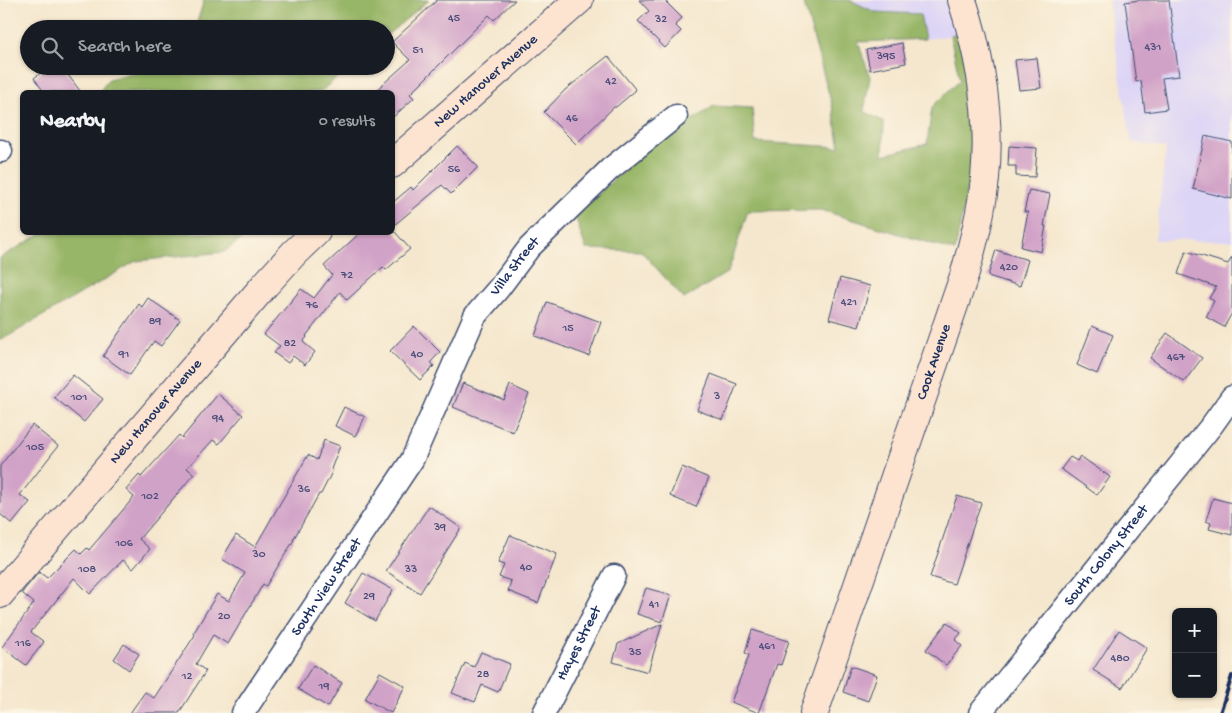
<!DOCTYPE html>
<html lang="en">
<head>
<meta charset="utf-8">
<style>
  :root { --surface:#171b24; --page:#242831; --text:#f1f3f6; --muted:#9ea1a6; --line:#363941 }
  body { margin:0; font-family:"Gochi Hand",sans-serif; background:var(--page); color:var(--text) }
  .controls { position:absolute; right:15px; bottom:15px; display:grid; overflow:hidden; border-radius:8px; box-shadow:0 1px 4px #0004 }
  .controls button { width:45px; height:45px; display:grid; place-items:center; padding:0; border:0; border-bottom:1px solid var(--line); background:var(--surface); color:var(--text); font:25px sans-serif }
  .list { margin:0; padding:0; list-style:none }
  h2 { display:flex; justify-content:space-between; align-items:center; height:65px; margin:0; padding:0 20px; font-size:21px }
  h2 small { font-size:16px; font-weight:400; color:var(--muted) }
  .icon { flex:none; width:28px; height:28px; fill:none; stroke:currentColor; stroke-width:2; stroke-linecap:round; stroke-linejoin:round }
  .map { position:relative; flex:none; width:1232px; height:713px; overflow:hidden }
  .search { position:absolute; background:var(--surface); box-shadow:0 1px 4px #0004; left:20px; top:20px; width:375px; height:55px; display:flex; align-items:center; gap:12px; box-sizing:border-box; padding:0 18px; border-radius:28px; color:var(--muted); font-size:19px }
  .panel { position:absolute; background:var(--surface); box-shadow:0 1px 4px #0004; left:20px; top:90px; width:375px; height:145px; border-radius:8px }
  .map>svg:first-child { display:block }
  .built { fill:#ddd5f6 }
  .forest { fill:#98b668; stroke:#5a7263 }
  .building { fill:#d1a2c7 }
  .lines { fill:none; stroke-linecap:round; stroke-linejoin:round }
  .minor-casing { stroke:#3c4b6f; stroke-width:25 }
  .secondary-casing { stroke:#3c4b6f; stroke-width:30 }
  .minor { stroke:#fff; stroke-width:22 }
  .secondary { stroke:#fde4d1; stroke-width:28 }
  .rail { stroke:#1b2f5e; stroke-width:4 }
  .labels { text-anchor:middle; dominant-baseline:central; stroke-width:5; stroke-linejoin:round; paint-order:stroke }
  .number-label { font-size:12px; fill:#484c78 }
  .street-label { font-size:15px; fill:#1b2f5e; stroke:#fcf5e5 }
</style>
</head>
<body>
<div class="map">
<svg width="1232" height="713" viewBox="0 0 1232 713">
  <rect width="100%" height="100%" fill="#fcf5e5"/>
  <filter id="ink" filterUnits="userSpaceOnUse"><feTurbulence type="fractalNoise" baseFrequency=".02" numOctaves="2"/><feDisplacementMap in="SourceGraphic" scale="10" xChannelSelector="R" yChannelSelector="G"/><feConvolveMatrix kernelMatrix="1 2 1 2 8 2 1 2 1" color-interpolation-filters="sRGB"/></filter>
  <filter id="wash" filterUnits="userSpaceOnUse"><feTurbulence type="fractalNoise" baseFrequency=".0096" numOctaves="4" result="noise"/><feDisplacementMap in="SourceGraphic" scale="20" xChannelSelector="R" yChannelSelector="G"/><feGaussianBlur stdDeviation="1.12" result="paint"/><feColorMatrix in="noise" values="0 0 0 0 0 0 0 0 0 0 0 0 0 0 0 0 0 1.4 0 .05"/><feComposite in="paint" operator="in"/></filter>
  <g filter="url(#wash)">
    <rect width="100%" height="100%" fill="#f5e7cd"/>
    <path class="built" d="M850 0H955L968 33 925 39 920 14 875 12Z
      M1108 0H1232V241L1155 240 1166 148 1131 142Z"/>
    <path class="forest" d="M204 0H429L386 36V29H195Z
      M803 0H850L875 12 920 14 925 39 858 42 870 77 864 111 884 122 883 155 927 144 932 107 948 91 960 81 950 35 961 34 971 115V169L955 251 821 210 748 211 728 272 684 299 641 251 586 249 575 216 645 150 714 106 752 108 755 142 840 147 832 105Z
      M159 66H351L320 92H99L109 79Z
      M42 233V232L250 233 224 252 136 261 0 341V258Z"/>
    <g id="blocks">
      <path class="building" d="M437 0H515L494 20 489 15 410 94 414 98 392 118V92H374L410 60 392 42Z
        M639 0H664L682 18 675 25 681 31 665 48 638 21 649 11Z
        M1140 0H1169L1179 76 1162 78 1167 109 1145 112 1141 81 1136 82 1125 2Z
        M902 43 906 63 870 70 866 50Z
        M608 56 636 90 616 107H614L576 144 544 112 565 90Z
        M1037 58 1041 88 1019 90 1015 60Z
        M50 66H61L81 92H44L34 78Z
        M1205 136 1232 142V199L1193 189Z
        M457 146 478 167 451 194 442 185 392 227V203L411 187 413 190Z
        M1009 146 1037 148 1035 177 1016 176V166H1008Z
        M1029 190 1050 194 1044 226H1046L1041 252 1021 247 1028 212H1024Z
        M361 232H395L410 249 386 270 383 267 347 300 340 292 306 336 307 337 303 342 315 352 305 365 293 356 288 363 274 353 280 346 264 334 301 289 314 298 332 275 324 266Z
        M996 250 1028 260 1020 286 988 276Z
        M1186 251 1228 264 1232 257V313L1224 327 1206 317 1214 301 1209 298 1216 287 1178 274Z
        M840 278 870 286 859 327 829 319Z
        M148 298 180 320 161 346 154 341 130 375 103 356 139 304 142 307Z
        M547 302 601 322 589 356 535 336Z
        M414 326 440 352 431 362 434 366 420 380 390 351Z
        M1092 326 1113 335 1097 374 1077 365Z
        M1167 333 1202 358 1184 382 1150 358Z
        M711 374 737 384 723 420 697 410Z
        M73 375 103 399 84 422 54 397Z
        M463 383 504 400 510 385 529 394 513 432 453 407Z
        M218 394 243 415 219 444 213 440 187 468 194 474 139 539 150 549 133 569 123 560 90 594 74 578 31 632 44 642 26 665 2 647 34 603 22 593 24 590 39 572 47 578 76 549 81 554 87 548 89 550 134 497 126 490 139 475 141 477 179 435 182 438Z
        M344 407 365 417 355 436 335 426Z
        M32 425 58 446 20 495 30 502 12 524 0 514V466Z
        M324 440 340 446 331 469 333 470 321 494H319L293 540H294L266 586 263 584 228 644 213 635 196 664 206 671 179 713H130L145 692 154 698 195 635 193 634 217 594 229 601 245 573 222 559 236 535 255 547 308 455 317 460Z
        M1080 456 1110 477 1097 495 1061 469 1070 457 1077 461Z
        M682 467 709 478 696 507 670 496Z
        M957 496 981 503 954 584 930 577Z
        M1213 498 1232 503V535L1209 529 1211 523 1206 521Z
        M429 506 461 528 420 593 386 571Z
        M510 535 557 554 538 603 508 591 511 581 499 577 504 565 498 563Z
        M363 573 393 590 375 621 345 603Z
        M646 588 671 595 662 622 637 614Z
        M947 622 961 633 955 640 962 646 946 665 926 650Z
        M662 624 648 672 613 662 618 644Z
        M752 630 789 641 781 665 777 664 759 713 731 702 749 655 745 653Z
        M1119 630 1147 648 1122 688 1093 670Z
        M124 644 139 654 129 670 114 659Z
        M481 652 510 664 498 692 482 685 475 702 452 693 465 663 474 667Z
        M313 665 342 683 328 707 298 689Z
        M851 666 877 675 868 701 843 692Z
        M380 672 405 686 391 713 365 699Z"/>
    </g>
  </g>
  <g filter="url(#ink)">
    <use href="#blocks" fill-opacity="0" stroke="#3c4b6f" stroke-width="1"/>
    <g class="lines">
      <g class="minor-casing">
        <g id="minor">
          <path d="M0 151H1"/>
          <path id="s1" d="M243 713 412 460 475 316 499 288 529 248 610 169 676 116"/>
          <path id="s2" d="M544 713 614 576"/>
          <path id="s3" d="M980 713 1212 425 1232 397"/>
        </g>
      </g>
      <g class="secondary-casing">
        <g id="secondary">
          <path id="s4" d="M392 164 579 0"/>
          <path id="s5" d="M0 594 264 286 294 253 316 232"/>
          <path id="s6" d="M814 713 964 276C973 244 982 211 985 178 991 117 981 58 962 0"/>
        </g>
      </g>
      <use href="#minor" class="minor"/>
      <use href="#secondary" class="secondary"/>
      <path class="rail" d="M1220 713 1232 676"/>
    </g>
  </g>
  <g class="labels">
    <g class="number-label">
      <text x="454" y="19">45</text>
      <text x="661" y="20">32</text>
      <text x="1153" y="48">431</text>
      <text x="418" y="51">51</text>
      <text x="886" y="57">395</text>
      <text x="611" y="82">42</text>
      <text x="572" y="119">46</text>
      <text x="454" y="170">56</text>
      <text x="1009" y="268">420</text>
      <text x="347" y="276">72</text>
      <text x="849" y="303">421</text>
      <text x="312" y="306">76</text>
      <text x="155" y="322">89</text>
      <text x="568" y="329">15</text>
      <text x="290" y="344">82</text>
      <text x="124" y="355">91</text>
      <text x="417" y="355">40</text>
      <text x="1176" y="358">467</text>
      <text x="717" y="397">3</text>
      <text x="79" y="398">101</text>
      <text x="218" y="419">94</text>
      <text x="35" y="448">105</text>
      <text x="304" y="490">36</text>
      <text x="150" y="497">102</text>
      <text x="440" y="528">39</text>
      <text x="124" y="544">106</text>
      <text x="259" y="555">30</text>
      <text x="526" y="568">40</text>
      <text x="87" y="570">108</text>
      <text x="411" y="570">33</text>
      <text x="369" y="597">29</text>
      <text x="654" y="605">41</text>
      <text x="224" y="617">20</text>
      <text x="23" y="644">116</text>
      <text x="767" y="647">461</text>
      <text x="635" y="653">35</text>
      <text x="1120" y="659">480</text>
      <text x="483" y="675">28</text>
      <text x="187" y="677">12</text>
      <text x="324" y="687">19</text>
    </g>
    <g class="street-label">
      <text stroke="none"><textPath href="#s4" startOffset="125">New Hanover Avenue</textPath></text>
      <text stroke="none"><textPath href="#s1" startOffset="525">Villa Street</textPath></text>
      <text stroke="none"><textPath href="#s6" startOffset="371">Cook Avenue</textPath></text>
      <text stroke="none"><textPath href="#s5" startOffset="240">New Hanover Avenue</textPath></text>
      <text stroke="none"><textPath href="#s3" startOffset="202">South Colony Street</textPath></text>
      <text stroke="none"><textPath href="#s1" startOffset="151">South View Street</textPath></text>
      <text stroke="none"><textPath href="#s2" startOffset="78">Hayes Street</textPath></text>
    </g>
  </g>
</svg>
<div class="controls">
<button>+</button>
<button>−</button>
</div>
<div class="search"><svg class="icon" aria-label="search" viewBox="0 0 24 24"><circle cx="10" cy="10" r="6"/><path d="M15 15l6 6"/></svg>Search here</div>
<section class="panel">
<h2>Nearby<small>0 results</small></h2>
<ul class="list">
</ul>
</section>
</div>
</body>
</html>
